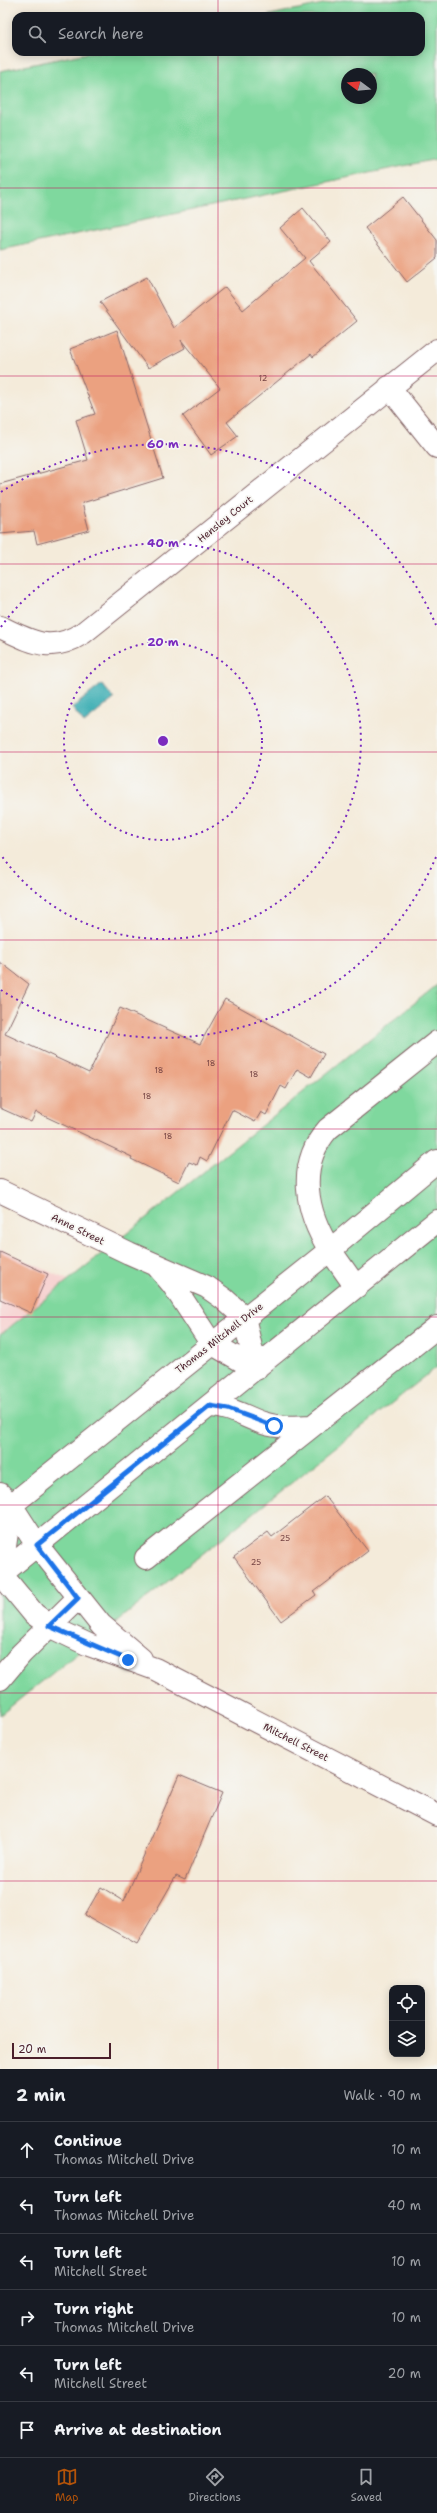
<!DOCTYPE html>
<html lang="en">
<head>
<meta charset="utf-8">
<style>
  :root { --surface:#171b24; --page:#242831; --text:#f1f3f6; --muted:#9ea1a6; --line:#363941; --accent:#b45309 }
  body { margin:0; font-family:"Shantell Sans",sans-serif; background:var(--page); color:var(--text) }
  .controls { position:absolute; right:12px; bottom:12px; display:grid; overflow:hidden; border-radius:8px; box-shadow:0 2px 10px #0003 }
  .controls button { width:36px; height:36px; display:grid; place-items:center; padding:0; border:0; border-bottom:1px solid var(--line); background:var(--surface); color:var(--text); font:20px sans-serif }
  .compass { position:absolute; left:341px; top:68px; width:36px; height:36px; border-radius:50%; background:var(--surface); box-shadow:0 2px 10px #0003; rotate:286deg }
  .scale { position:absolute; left:12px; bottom:10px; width:99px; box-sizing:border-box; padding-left:4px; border:2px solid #4a1f2b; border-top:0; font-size:11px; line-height:14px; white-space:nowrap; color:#4a1f2b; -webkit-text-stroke:3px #f6f6f2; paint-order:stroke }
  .stop { position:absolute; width:12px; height:12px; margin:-9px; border:3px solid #1a73e8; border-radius:50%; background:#fff }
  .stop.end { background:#1a73e8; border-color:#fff; box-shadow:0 1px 4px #0008 }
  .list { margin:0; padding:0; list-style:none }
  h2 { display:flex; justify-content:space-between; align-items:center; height:52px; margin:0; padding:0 16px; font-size:17px }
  h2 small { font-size:13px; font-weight:400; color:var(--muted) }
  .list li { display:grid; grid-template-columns:26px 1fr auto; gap:12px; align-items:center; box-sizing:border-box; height:56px; padding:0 16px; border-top:1px solid var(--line) }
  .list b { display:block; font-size:15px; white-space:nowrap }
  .list p { margin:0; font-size:13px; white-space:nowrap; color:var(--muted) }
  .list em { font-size:13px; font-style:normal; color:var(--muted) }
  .icon { flex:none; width:22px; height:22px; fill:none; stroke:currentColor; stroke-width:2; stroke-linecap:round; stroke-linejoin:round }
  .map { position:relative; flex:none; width:437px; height:2069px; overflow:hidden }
  .search { position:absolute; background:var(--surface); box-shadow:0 2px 10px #0003; left:12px; right:12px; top:12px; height:44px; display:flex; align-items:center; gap:10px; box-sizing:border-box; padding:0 14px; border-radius:12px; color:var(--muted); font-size:15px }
  .sheet { height:388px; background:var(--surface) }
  nav { display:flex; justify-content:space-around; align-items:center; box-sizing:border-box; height:56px; border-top:1px solid var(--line); background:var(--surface); font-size:11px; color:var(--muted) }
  nav a { display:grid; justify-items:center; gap:2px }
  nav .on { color:var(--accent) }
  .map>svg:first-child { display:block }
  .built { fill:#f7d0cf }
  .green { fill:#7fd89e; stroke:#647c64; fill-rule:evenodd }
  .water { fill:#3badb3; stroke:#42666f }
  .building { fill:#eba180 }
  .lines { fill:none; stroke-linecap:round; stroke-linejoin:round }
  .minor-casing { stroke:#866668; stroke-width:24 }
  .secondary-casing { stroke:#866668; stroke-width:24 }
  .minor { stroke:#fff; stroke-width:22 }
  .secondary { stroke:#fff; stroke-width:22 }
  .route { stroke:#1a73e8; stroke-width:5 }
  .grid { fill:none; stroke:#c2185b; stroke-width:1; stroke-opacity:0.55 }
  .ring { fill:none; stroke:#7b2cbf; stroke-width:2; stroke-dasharray:2 4 }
  .labels { text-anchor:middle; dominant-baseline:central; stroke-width:3.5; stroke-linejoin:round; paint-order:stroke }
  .number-label { font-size:8px; fill:#724040 }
  .street-label { font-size:10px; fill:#4a1f2b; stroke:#f6f6f2 }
  .centre { fill:#7b2cbf; stroke:#f6f6f2; stroke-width:2 }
  .ring-label { font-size:12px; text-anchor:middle; font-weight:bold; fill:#7b2cbf; stroke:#f6f6f2; stroke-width:3.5; stroke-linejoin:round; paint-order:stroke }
</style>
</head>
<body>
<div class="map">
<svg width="437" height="2069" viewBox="0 0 437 2069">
  <rect width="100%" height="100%" fill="#f6f6f2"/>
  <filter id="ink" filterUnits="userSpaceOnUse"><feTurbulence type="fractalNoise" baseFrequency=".025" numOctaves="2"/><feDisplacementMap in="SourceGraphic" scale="8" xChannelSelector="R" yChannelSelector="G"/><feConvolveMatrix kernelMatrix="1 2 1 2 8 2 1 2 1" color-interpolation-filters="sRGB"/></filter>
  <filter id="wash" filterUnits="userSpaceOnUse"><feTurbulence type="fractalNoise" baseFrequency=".012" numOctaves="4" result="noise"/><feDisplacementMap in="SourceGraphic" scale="16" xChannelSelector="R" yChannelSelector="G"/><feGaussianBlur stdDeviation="0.9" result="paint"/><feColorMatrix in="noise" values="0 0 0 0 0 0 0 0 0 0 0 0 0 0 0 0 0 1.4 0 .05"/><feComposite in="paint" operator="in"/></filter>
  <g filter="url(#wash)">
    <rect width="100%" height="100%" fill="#f4ebda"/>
    <path class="built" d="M0 1249 68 1280 0 1335Z"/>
    <path class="green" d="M342 0H437V159L0 250V71L92 52H421V16H265ZM347 74H371V98H347Z
      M437 985V1367L0 1715V1335Z"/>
    <path class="water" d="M102 684 114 699 84 723 72 708Z"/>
    <g id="blocks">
      <path class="building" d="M403 197 437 240V258L407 282 365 228Z
        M303 208 331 242 309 261 357 321 313 357 311 354 227 422 238 436 211 455 183 416 220 388 181 340 185 348 148 368 100 302 147 277 174 328 225 287 243 310 305 258 280 228Z
        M117 330 163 478 82 503 89 530 37 544 34 531 0 534V484L88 460 76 420 95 414 70 349Z
        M0 962 29 984 5 1034 89 1073 120 1008 200 1044 225 999 324 1054 311 1077 297 1069 286 1089 281 1086 266 1115 261 1112 255 1122 232 1110 207 1161 200 1157 197 1165 189 1162 179 1182 131 1159 132 1157 36 1112 31 1122 0 1108Z
        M0 1252 48 1274 31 1313 0 1299Z
        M325 1496 368 1551 314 1592 316 1595 281 1621 234 1557 268 1532 272 1537Z
        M179 1775 222 1793 185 1880 176 1876 137 1944 85 1915 101 1887 124 1901Z"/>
    </g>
  </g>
  <g filter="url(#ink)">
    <use href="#blocks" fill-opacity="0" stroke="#866668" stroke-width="1"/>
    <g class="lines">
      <g class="minor-casing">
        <path id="minor" d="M389 387 437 447
          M0 627C33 642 50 654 83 633L437 350
          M0 1191 129 1253 207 1287 224 1299 244 1317
          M330 1250C306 1213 296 1165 328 1129L437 1042
          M157 1266 173 1285 211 1343
          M210 1406C229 1406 245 1417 263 1423 278 1428 296 1427 312 1426
          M0 1494 11 1505
          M37 1545 101 1625 141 1659
          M146 1558 437 1327
          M1 1574 34 1614 53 1628 89 1645 155 1669 437 1815
          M0 1679 21 1654 78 1598"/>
      </g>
      <g class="secondary-casing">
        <path id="secondary" d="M330 1250 356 1287
          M244 1317 256 1369
          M211 1343 256 1369
          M11 1505 37 1545
          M0 1514 330 1250 437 1161
          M1 1574 11 1505
          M0 1575 437 1221"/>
      </g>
      <use href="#minor" class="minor"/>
      <use href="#secondary" class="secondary"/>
    </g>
  </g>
  <g class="lines" filter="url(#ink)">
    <path class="route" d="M128 1660 49 1626 78 1598 37 1545 210 1406 228 1409 274 1426"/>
  </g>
  <path class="grid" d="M218 0V16M218 52V2069M0 188H437M0 376H437M0 564H437M0 752H437M0 940H437M0 1129H437M0 1317H437M0 1505H437M0 1693H437M0 1881H437"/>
  <g class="ring">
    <circle cx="163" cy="741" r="99"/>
    <path d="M1 627A198 198 0 1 1 1 855"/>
    <path d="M436 857A297 297 0 0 1 1 990M1 492A297 297 0 0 1 436 625"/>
  </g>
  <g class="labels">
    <g class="number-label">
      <text x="263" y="378">12</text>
      <text x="211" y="1063">18</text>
      <text x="159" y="1070">18</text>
      <text x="254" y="1074">18</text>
      <text x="147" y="1096">18</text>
      <text x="168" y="1136">18</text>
      <text x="285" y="1538">25</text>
      <text x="256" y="1562">25</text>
    </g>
    <g class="street-label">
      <text transform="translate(225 519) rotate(-39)">Hensley Court</text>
      <text transform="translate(78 1229) rotate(26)">Anne Street</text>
      <text transform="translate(219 1338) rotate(-38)">Thomas Mitchell Drive</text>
      <text transform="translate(296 1742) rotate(27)">Mitchell Street</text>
    </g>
  </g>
  <circle cx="163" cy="741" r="6" class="centre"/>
  <g class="ring-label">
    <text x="163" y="448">60 m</text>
    <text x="163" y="547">40 m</text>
    <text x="163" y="646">20 m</text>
  </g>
</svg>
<div class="controls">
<button><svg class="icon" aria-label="locate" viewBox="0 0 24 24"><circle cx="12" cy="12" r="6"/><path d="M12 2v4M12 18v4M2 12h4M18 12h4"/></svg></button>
<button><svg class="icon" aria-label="layers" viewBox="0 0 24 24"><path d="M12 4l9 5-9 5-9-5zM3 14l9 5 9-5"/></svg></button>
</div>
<svg class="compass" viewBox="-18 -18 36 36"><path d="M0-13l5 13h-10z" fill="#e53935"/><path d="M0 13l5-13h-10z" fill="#9ea1a6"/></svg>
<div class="scale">20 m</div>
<div class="stop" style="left:274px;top:1426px"></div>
<div class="stop end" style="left:128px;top:1660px"></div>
<div class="search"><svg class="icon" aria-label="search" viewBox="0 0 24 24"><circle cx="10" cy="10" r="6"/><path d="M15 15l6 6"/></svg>Search here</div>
</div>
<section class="sheet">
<h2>2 min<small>Walk · 90 m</small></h2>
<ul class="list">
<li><svg class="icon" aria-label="ahead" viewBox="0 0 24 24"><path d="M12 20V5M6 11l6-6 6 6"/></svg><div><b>Continue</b><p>Thomas Mitchell Drive</p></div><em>10 m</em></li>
<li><svg class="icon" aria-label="left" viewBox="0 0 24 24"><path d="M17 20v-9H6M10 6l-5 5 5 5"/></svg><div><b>Turn left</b><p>Thomas Mitchell Drive</p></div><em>40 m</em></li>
<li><svg class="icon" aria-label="left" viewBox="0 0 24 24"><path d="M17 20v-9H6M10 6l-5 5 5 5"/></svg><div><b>Turn left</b><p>Mitchell Street</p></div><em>10 m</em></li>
<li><svg class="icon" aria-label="right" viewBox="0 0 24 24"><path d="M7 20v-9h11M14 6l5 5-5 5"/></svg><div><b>Turn right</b><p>Thomas Mitchell Drive</p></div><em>10 m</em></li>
<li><svg class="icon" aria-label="left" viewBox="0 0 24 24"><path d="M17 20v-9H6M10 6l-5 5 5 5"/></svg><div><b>Turn left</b><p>Mitchell Street</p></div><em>20 m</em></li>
<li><svg class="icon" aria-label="arrive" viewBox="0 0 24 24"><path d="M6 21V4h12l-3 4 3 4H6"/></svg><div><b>Arrive at destination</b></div></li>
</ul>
</section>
<nav>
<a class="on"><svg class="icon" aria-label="map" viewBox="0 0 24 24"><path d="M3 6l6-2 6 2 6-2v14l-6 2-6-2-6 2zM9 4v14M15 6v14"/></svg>Map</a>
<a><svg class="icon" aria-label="directions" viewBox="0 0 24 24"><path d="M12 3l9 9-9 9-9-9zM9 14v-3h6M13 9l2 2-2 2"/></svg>Directions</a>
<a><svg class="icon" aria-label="saved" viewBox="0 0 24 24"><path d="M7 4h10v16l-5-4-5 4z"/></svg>Saved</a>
</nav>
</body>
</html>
